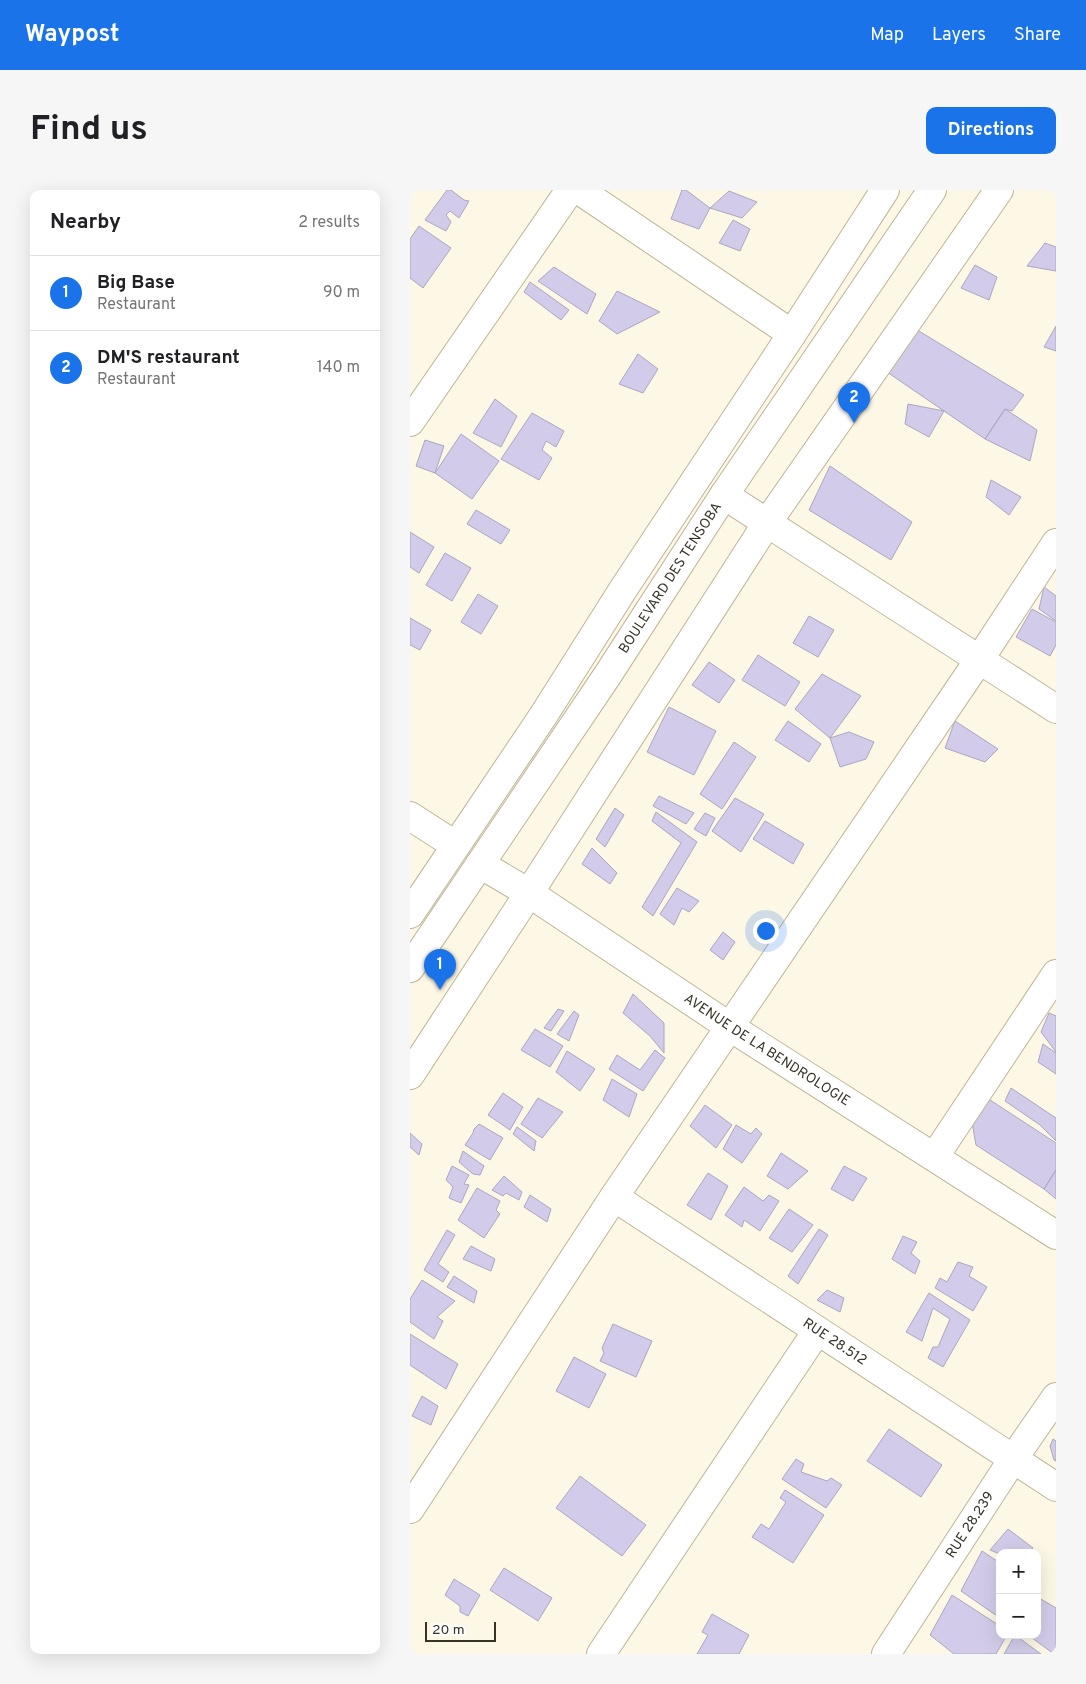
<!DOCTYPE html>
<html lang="en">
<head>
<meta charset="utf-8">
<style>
  :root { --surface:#fff; --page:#f6f6f6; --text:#202124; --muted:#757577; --line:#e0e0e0; --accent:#1a73e8 }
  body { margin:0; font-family:Overpass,sans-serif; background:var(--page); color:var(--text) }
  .controls { position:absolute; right:15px; bottom:15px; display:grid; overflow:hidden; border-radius:10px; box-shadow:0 5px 20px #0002 }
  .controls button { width:45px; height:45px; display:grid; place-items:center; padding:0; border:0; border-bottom:1px solid var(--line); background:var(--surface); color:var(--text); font:25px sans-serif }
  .scale { position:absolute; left:15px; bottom:12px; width:71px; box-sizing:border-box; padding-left:5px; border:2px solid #373327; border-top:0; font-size:14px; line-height:18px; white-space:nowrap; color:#373327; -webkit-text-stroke:4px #fff; paint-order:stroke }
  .you { position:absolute; left:355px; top:740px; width:18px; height:18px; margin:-12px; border:4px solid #fff; border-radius:50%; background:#1a73e8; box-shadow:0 0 0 8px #1a73e833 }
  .badge { display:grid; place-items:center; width:32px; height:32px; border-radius:50%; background:var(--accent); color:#fff; font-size:16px; font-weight:700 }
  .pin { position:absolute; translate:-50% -41px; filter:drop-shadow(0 1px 2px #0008) }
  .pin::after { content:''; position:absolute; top:26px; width:18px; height:15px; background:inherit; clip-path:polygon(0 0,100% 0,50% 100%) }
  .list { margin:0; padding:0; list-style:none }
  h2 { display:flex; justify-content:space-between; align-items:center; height:65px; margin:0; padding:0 20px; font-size:21px }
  h2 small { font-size:16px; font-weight:400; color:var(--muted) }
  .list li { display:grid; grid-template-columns:32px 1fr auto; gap:15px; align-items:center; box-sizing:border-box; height:75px; padding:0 20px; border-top:1px solid var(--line) }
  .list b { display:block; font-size:19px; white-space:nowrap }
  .list p { margin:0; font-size:16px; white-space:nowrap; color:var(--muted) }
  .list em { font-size:16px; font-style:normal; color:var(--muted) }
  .map { position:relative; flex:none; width:646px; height:1464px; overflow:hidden; border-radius:10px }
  header { display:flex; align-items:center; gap:30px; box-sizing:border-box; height:70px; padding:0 25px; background:var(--accent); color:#fff }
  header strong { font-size:24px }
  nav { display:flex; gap:28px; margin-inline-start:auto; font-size:18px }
  .intro { display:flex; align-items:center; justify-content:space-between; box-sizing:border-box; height:120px; padding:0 30px }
  h1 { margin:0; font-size:35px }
  .button { padding:12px 22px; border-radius:10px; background:var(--accent); color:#fff; font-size:18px; font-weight:700 }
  main { display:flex; gap:30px; padding:0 30px }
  aside { flex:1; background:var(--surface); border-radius:10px; box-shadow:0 5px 20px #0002 }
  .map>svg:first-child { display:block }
  .building { fill:#d2ccea; stroke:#aca5c2 }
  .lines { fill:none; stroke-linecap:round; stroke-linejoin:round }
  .minor-casing { stroke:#beb497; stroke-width:30 }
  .major-casing { stroke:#beb497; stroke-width:30 }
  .minor { stroke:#fff; stroke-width:28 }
  .major { stroke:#fff; stroke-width:28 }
  .labels { text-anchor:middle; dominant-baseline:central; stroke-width:5; stroke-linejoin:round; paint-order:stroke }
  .street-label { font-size:14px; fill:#373327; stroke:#fff }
</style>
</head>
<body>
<header>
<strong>Waypost</strong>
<nav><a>Map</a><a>Layers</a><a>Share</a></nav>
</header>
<div class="intro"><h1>Find us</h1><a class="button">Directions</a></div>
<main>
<aside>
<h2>Nearby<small>2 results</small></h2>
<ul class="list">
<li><span class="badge">1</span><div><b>Big Base</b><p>Restaurant</p></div><em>90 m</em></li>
<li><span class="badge">2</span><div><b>DM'S restaurant</b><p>Restaurant</p></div><em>140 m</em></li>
</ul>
</aside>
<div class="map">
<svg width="646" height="1464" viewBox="0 0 646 1464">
  <rect width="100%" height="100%" fill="#fdf7e5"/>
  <path class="building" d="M37 0H41L54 10 59 11 49 28 40 21 36 25 41 32 36 41 15 30Z
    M272 0H276L300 18 289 39 261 29Z
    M319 1 347 12 332 28 300 18Z
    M323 30 340 39 330 61 309 53Z
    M9 36 41 58 13 98 0 88V49Z
    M635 53 646 57V81L617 76Z
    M565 75 587 87 579 110 551 98Z
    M144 77 186 104 177 124 128 91Z
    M120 92 159 120 151 130 114 102Z
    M207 101 250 122 207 144 189 131Z
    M646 136V161L634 157Z
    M504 138 614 205 602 221 595 219 575 249 474 180Z
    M228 164 248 179 233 203 209 194Z
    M85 209 107 226 91 257 63 243Z
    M498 214 534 221 519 247 495 234Z
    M595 219 627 240 620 271 575 249Z
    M122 223 154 241 146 257 136 251 132 260 142 268 129 290 91 269Z
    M51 244 89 271 62 309 25 283Z
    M15 250 34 256 25 283 6 276Z
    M420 276 502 332 481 370 399 320Z
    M581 290 611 307 599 325 576 307Z
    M66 320 100 340 91 354 57 334Z
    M0 342 24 357 9 383 0 377Z
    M35 363 61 378 42 411 16 395Z
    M634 397 646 406V431L629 419Z
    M68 404 88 416 71 444 51 432Z
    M622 419 646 432V455L640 466 606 447Z
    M399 426 424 440 408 467 383 453Z
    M0 428 21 440 10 460 0 455Z
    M348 465 390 492 375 516 332 490Z
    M299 472 325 490 309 513 282 495Z
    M412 484 451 506 420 548 385 519Z
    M259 517 306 541 284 585 237 562Z
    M378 531 411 554 399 572 365 550Z
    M545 531 588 559 575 572 535 558Z
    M439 542 464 552 456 569 430 577 420 548Z
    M324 552 346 567 312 619 290 604Z
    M249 606 284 623 276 634 243 616Z
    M325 608 354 624 331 662 302 641Z
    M205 618 214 625 195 657 186 649Z
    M246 622 287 652 243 726 232 717 271 653 242 631Z
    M295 623 305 628 296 646 284 639Z
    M355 631 394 654 383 674 343 649Z
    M182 658 207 683 200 694 172 674Z
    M267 698 289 711 279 722 272 718 264 735 250 724Z
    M313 742 325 752 313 770 300 760Z
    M223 804 254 833V863L240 846 213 823Z
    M148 819 154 821 141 841 134 838Z
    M164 821 169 825 159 851 147 844Z
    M639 823 646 826V862L631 842Z
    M125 839 153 856 140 877 111 860Z
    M633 854 646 863V884L628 872Z
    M245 860 255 868 233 901 199 879 207 865 230 880Z
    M157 861 185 879 170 901 146 882Z
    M202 889 227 904 219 927 193 910Z
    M601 898 646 928V951L630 935 595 911Z
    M93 903 113 917 100 940 78 925Z
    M128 908 153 922 132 948 111 934Z
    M577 908 646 953V980L634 999 566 955 562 932Z
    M295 915 322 935 306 958 280 936Z
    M69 934 93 948 80 970 55 955 63 943 64 939Z
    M326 935 341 944 346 938 352 944 332 973 313 959Z
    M107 937 126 951 124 961 103 944Z
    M0 943 12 954 9 965 0 957Z
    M53 961 74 976 70 985 63 984 49 972Z
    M371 963 398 981 378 999 357 986Z
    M42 976 59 985 54 994 59 995 51 1013 39 1008 43 997 36 990Z
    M434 976 457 988 443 1011 421 999Z
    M646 980V1009L634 999Z
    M298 983 318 996 301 1030 277 1015Z
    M94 986 112 1002 109 1010 96 1003 93 1006 82 1000Z
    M334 997 353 1011 359 1005 369 1011 350 1041 334 1030 332 1037 315 1025Z
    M67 998 90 1011 86 1020 90 1024 74 1048 48 1030Z
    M120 1005 141 1019 137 1032 114 1017Z
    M379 1019 403 1035 382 1062 359 1048Z
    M409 1039 418 1045 388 1094 378 1086Z
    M37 1040 45 1045 28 1074 39 1082 33 1092 14 1080Z
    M493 1046 507 1052 501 1063 510 1071 505 1084 482 1069Z
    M61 1056 85 1069 81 1081 53 1069Z
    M548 1072 563 1077 559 1086 577 1097 563 1121 525 1098 530 1088 537 1092Z
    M44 1086 67 1101 64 1113 37 1097Z
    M12 1090 45 1111 27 1127 33 1131 24 1149 0 1132V1109Z
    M417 1100 434 1108 430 1122 407 1110Z
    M519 1103 560 1130 533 1177 518 1168 523 1157H528L540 1129 523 1118 512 1151 496 1142Z
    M203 1134 242 1151 226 1187 190 1171 194 1163 192 1158Z
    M0 1144 48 1174 36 1199 0 1175Z
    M164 1167 196 1184 179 1218 146 1201Z
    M12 1206 28 1216 21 1235 2 1226Z
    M479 1239 532 1275 511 1307 457 1271Z
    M643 1249 646 1251V1271L644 1270 640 1256Z
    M386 1269 394 1274 391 1282 417 1291 421 1288 432 1295 416 1318 372 1289Z
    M170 1286 236 1335 212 1366 146 1318Z
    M375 1300 414 1325 383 1373 342 1347 351 1334 359 1339 376 1312 370 1308Z
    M598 1339 623 1358 617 1363H590V1364L580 1360Z
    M572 1361 590 1373V1428L551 1401Z
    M94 1378 142 1408 128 1431 80 1400Z
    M44 1389 70 1405 58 1426 50 1422V1416L35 1405Z
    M542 1405 590 1436V1445H597L586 1464H544L520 1445Z
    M629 1408 646 1418V1464H644L618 1445H627V1411Z
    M302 1424 339 1445 329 1464H287L298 1445 292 1442Z
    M605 1445 631 1464H594Z"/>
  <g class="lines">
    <g class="minor-casing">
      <g id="minor">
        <path d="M169 0 382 144"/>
        <path d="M0 232 160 0"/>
        <path d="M314 305 646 519"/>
        <path d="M0 626 45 655"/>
        <path id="s1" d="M70 674 119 703 320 837 646 1045"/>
        <path d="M0 885 119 703 357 333 589 0"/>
        <path d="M525 966 646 784"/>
        <path id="s2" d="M204 1007 646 1297"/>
        <path d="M0 1319 204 1007 569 470 646 353"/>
        <path d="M191 1464 407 1141"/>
        <path id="s3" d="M476 1464 603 1269 646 1207"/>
      </g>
    </g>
    <g class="major-casing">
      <g id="major">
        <path d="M0 724 133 526 214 398 382 144 475 0"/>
        <path id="s4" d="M0 778 197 486 314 305 522 0"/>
      </g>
    </g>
    <use href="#minor" class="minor"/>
    <use href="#major" class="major"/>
  </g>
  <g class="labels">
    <g class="street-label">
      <text stroke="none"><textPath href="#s4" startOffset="469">BOULEVARD DES TENSOBA</textPath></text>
      <text stroke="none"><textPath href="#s1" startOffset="342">AVENUE DE LA BENDROLOGIE</textPath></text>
      <text stroke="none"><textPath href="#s2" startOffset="264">RUE 28.512</textPath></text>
      <text stroke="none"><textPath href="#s3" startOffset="154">RUE 28.239</textPath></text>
    </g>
  </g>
</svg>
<div class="controls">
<button>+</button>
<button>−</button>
</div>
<div class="scale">20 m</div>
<div class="you"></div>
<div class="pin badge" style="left:30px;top:800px">1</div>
<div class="pin badge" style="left:444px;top:233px">2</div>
</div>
</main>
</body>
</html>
